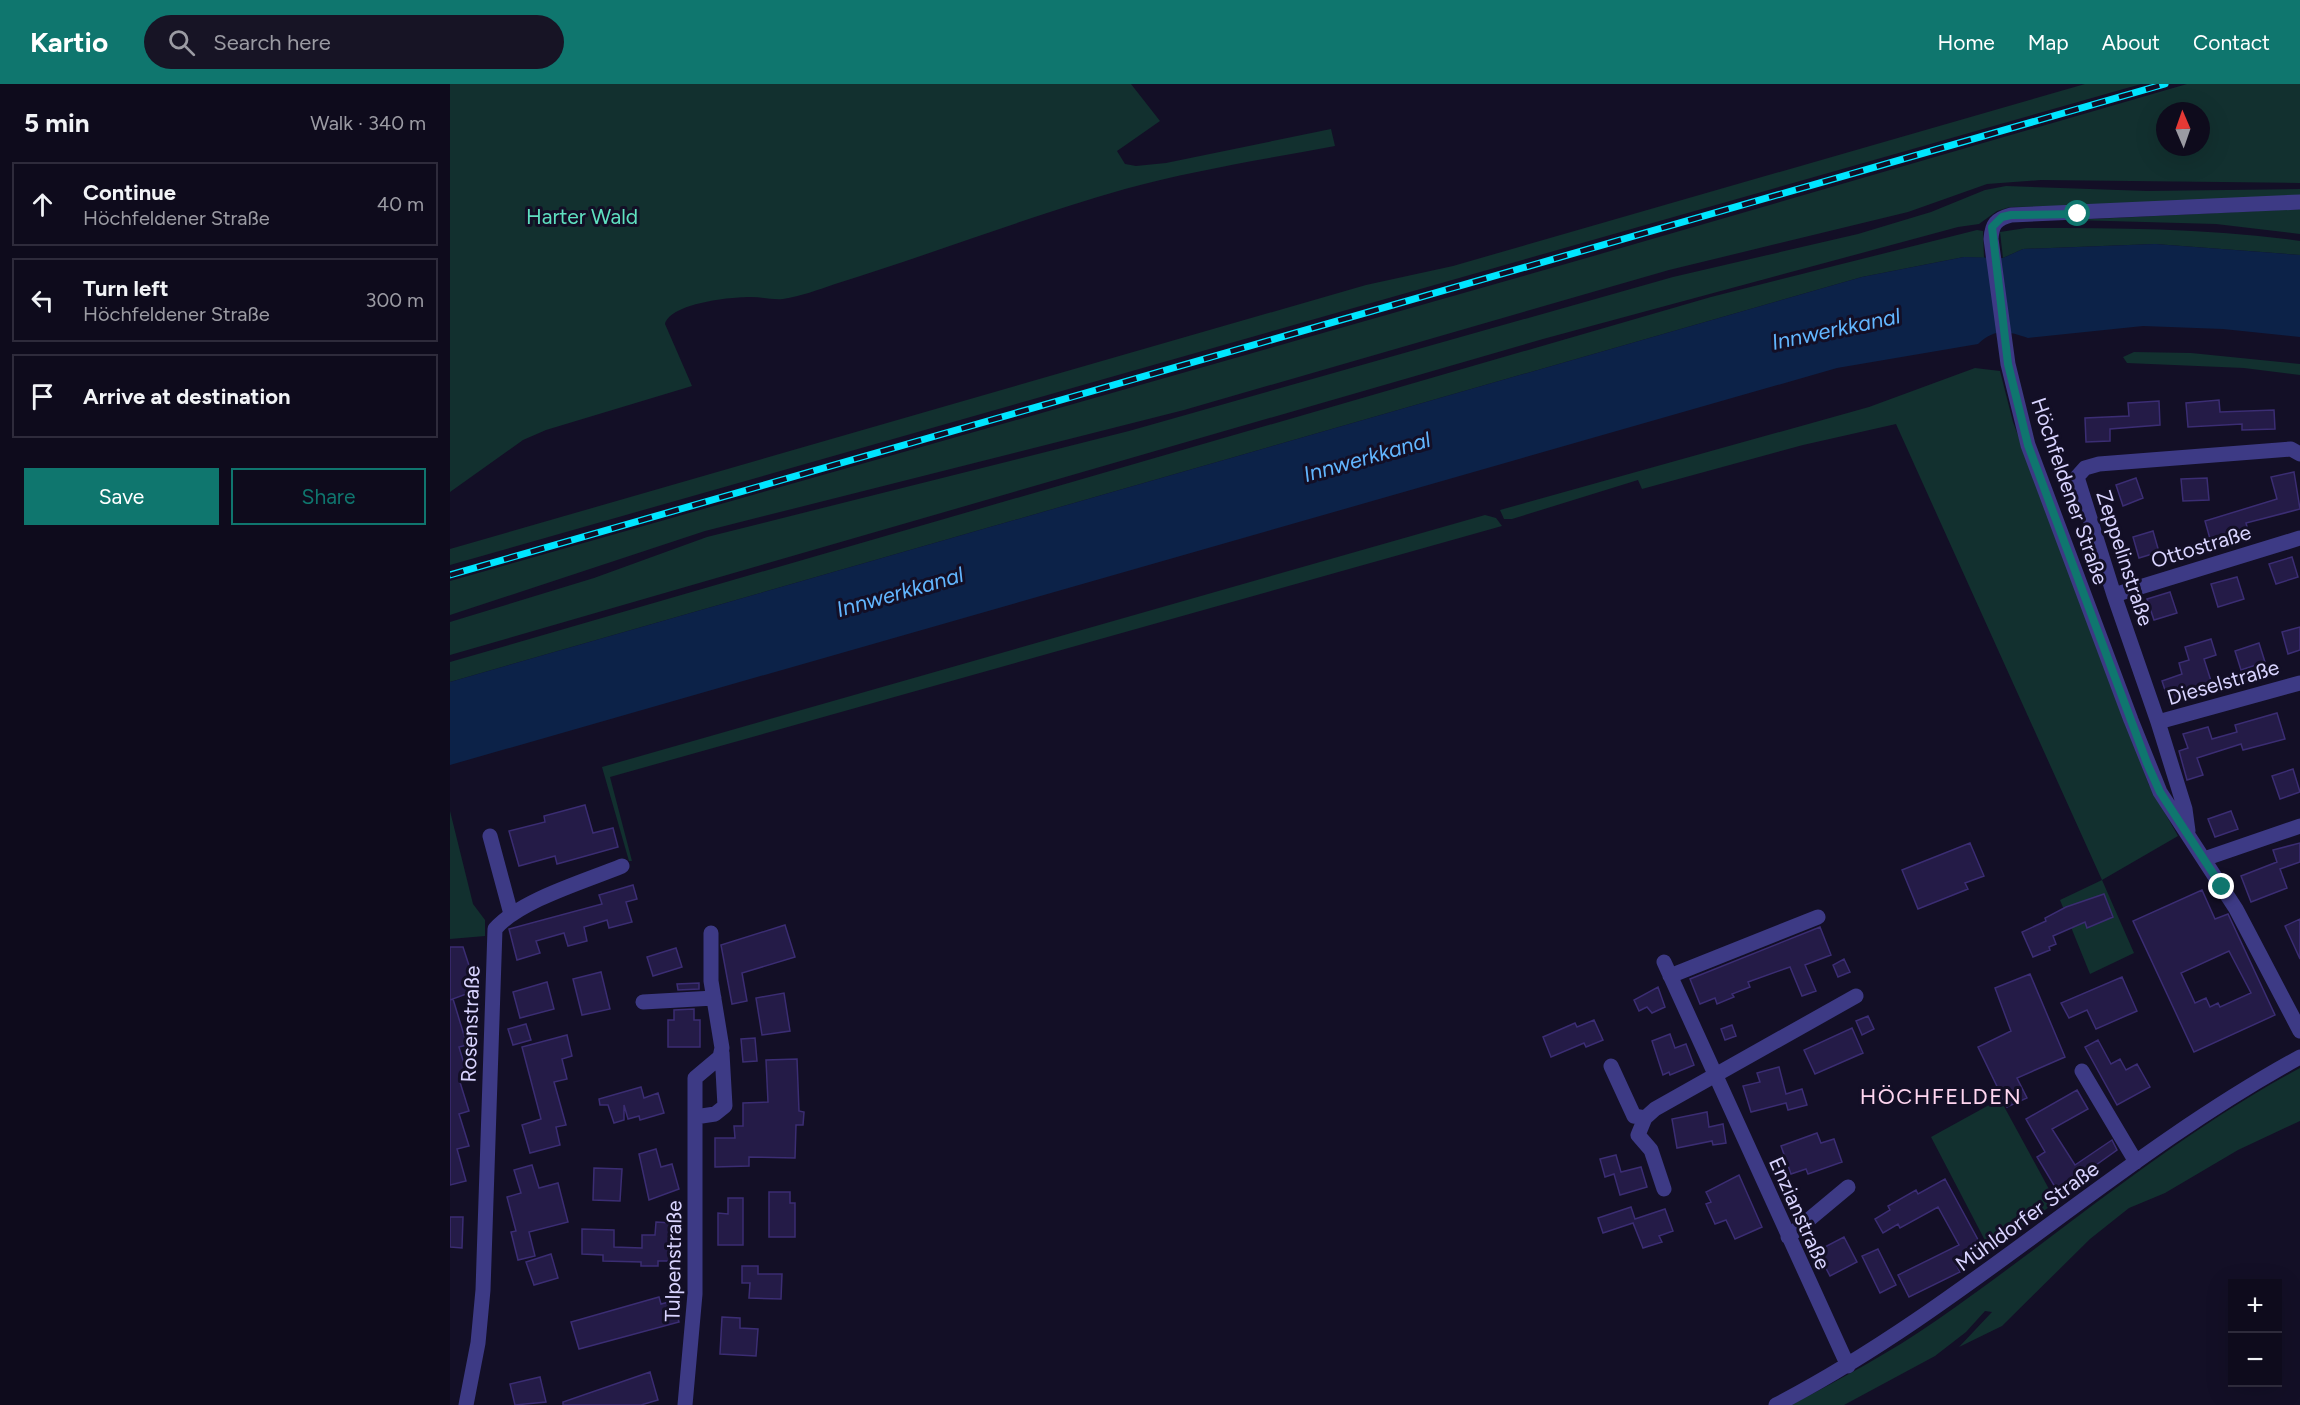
<!DOCTYPE html>
<html lang="en">
<head>
<meta charset="utf-8">
<style>
  :root { --surface:#0e0b1c; --page:#171425; --text:#f1f3f6; --muted:#9b9ba3; --line:#2e2b3b; --accent:#0f766e }
  body { margin:0; font-family:Figtree,sans-serif; background:var(--page); color:var(--text) }
  .controls { position:absolute; right:18px; bottom:18px; display:grid; overflow:hidden; border-radius:0px; box-shadow:0 6px 24px #0002 }
  .controls button { width:54px; height:54px; display:grid; place-items:center; padding:0; border:0; border-bottom:2px solid var(--line); background:var(--surface); color:var(--text); font:30px sans-serif }
  .compass { position:absolute; left:1706px; top:18px; width:54px; height:54px; border-radius:50%; background:var(--surface); box-shadow:0 6px 24px #0002; rotate:358deg }
  .stop { position:absolute; width:18px; height:18px; margin:-14px; border:4px solid #0f766e; border-radius:50%; background:#fff }
  .stop.end { background:#0f766e; border-color:#fff; box-shadow:0 2px 6px #0008 }
  .list { margin:0; padding:0; list-style:none }
  h2 { display:flex; justify-content:space-between; align-items:center; height:78px; margin:0; padding:0 24px; font-size:26px }
  h2 small { font-size:20px; font-weight:400; color:var(--muted) }
  .list li { display:grid; grid-template-columns:39px 1fr auto; gap:18px; align-items:center; box-sizing:border-box; height:84px; margin:0 12px 12px; padding:0 12px; border:2px solid var(--line); border-radius:0px }
  .list b { display:block; font-size:22px; white-space:nowrap }
  .list p { margin:0; font-size:20px; white-space:nowrap; color:var(--muted) }
  .list em { font-size:20px; font-style:normal; color:var(--muted) }
  .actions { display:flex; gap:12px; padding:18px 24px }
  .actions a { flex:1; padding:14px 0; border:2px solid var(--accent); border-radius:0px; text-align:center; font-size:21px; color:var(--accent) }
  .actions .main { background:var(--accent); color:#fff }
  .icon { flex:none; width:33px; height:33px; fill:none; stroke:currentColor; stroke-width:2; stroke-linecap:round; stroke-linejoin:round }
  .map { position:relative; flex:none; width:1850px; height:1321px; overflow:hidden }
  header { display:flex; align-items:center; gap:36px; box-sizing:border-box; height:84px; padding:0 30px; background:var(--accent); color:#fff }
  header strong { font-size:28px }
  nav { display:flex; gap:33px; margin-inline-start:auto; font-size:21px }
  .search { width:420px; height:54px; background:var(--page); display:flex; align-items:center; gap:15px; box-sizing:border-box; padding:0 21px; border-radius:33px; color:var(--muted); font-size:22px }
  main { display:flex }
  aside { flex:1; background:var(--surface) }
  .map>svg:first-child { display:block }
  .green { fill:#12302f; fill-rule:evenodd }
  .water { fill:#0c2248 }
  .building { fill:#241b47; stroke:#3b2d73; stroke-width:1.5; fill-rule:evenodd }
  .lines { fill:none; stroke-linecap:round; stroke-linejoin:round }
  .minor { stroke:#3d3a85; stroke-width:15 }
  .rail-casing { stroke:#00e5ff; stroke-width:7 }
  .rail { stroke:#130f26; stroke-width:4.5; stroke-dasharray:14; stroke-linecap:butt }
  .route { stroke:#0f766e; stroke-width:8 }
  .labels { text-anchor:middle; dominant-baseline:central; stroke-width:6; stroke-linejoin:round; paint-order:stroke }
  .park-label { font-size:21px; fill:#5fe0c0; stroke:#130f26 }
  .street-label { font-size:21px; fill:#d9d4ff; stroke:#130f26 }
  .water-label { font-size:22px; font-style:italic; fill:#62b6ff; stroke:#130f26 }
  .neighbourhood-label { font-size:22px; letter-spacing:1.5px; fill:#ffd6f0; stroke:#130f26 }
</style>
</head>
<body>
<header>
<strong>Kartio</strong>
<div class="search"><svg class="icon" aria-label="search" viewBox="0 0 24 24"><circle cx="10" cy="10" r="6"/><path d="M15 15l6 6"/></svg>Search here</div>
<nav><a>Home</a><a>Map</a><a>About</a><a>Contact</a></nav>
</header>
<main>
<aside>
<h2>5 min<small>Walk · 340 m</small></h2>
<ul class="list">
<li><svg class="icon" aria-label="ahead" viewBox="0 0 24 24"><path d="M12 20V5M6 11l6-6 6 6"/></svg><div><b>Continue</b><p>Höchfeldener Straße</p></div><em>40 m</em></li>
<li><svg class="icon" aria-label="left" viewBox="0 0 24 24"><path d="M17 20v-9H6M10 6l-5 5 5 5"/></svg><div><b>Turn left</b><p>Höchfeldener Straße</p></div><em>300 m</em></li>
<li><svg class="icon" aria-label="arrive" viewBox="0 0 24 24"><path d="M6 21V4h12l-3 4 3 4H6"/></svg><div><b>Arrive at destination</b></div></li>
</ul>
<div class="actions"><a class="main">Save</a><a>Share</a></div>
</aside>
<div class="map">
<svg width="1850" height="1321" viewBox="0 0 1850 1321">
  <rect width="100%" height="100%" fill="#130f26"/>
  <path class="green" d="M0 0H681L710 37 667 67 675 80 686 82 716 79 881 45 885 62C815 75 744 86 675 105 577 133 482 170 385 200 368 206 351 212 333 215 322 216 311 213 301 213 280 213 221 219 215 240L242 302 96 346 73 356 0 408Z
    M1635 0H1691L0 481V465L916 201 1003 182Z
    M1737 0H1850V99L1591 96 1537 100 1458 128 1219 186 734 326 255 447 0 531V497L1126 177ZM1715 27H1751V63H1715Z
    M1556 102 1697 107 1850 105V112L1681 122 1560 123 1547 127 1529 140 1508 143 1093 255 0 571V538L144 494 257 453 679 347 1223 193 1408 150 1481 128 1535 106Z
    M1850 125V150L1766 140 1623 136Z
    M1576 144C1667 144 1759 144 1850 157V171L1705 160 1573 165 1553 174 1550 148Z
    M1527 146 1533 147 1534 174 1514 173 1412 193 0 598V578L1261 213Z
    M1684 268 1741 269 1840 279 1850 280V291L1794 284 1677 279 1673 273Z
    M1525 284 1550 287 1563 338 1699 701 1728 752 1652 796 1684 869 1640 890 1610 816 1652 796 1446 340 1353 361 1192 405 1188 396 1062 435H1054L1050 426 1419 323Z
    M1035 431 1046 434 1052 442 160 693 182 777H179L152 683Z
    M0 727 23 820 35 836V852L0 855Z
    M1850 984V1037L1788 1066 1715 1109 1679 1124 1640 1155 1552 1242 1509 1263 1542 1228 1535 1227 1516 1248 1485 1272 1394 1321H1341C1391 1295 1441 1268 1487 1236 1608 1152 1720 1054 1850 984Z
    M1550 1015 1606 1118 1540 1166 1481 1053Z"/>
  <path class="water" d="M1705 160 1850 171V253L1773 245 1693 242 1578 254C1557 247 1545 244 1528 260L1387 284 0 681V598L1412 193 1514 173 1553 174 1573 165Z"/>
  <path class="building" d="M1769 316 1770 328 1824 326 1825 345 1792 346V340L1738 343 1736 319Z
    M1709 317 1710 341 1660 345V357L1636 358 1635 334 1679 332 1678 319Z
    M1844 388 1850 425 1796 439 1799 450 1762 462 1755 437 1827 415 1821 393Z
    M1686 394 1693 414 1673 422 1666 401Z
    M1757 394 1759 416 1733 417 1731 395Z
    M1703 447 1709 468 1689 474 1683 453Z
    M1842 473 1848 493 1826 500 1819 480Z
    M1787 493 1794 515 1768 523 1761 500Z
    M1720 508 1727 529 1704 536 1697 515Z
    M1850 543V566L1838 570 1832 548Z
    M1761 555 1766 571 1754 575 1762 600 1738 607 1739 611 1719 618 1712 597 1732 590 1729 579 1739 576 1735 563Z
    M1809 559 1815 578 1791 586 1785 567Z
    M1827 629 1835 655 1793 666 1791 660 1747 674 1753 691 1737 696 1729 667 1738 664 1733 650 1758 643 1762 655 1787 648 1785 641Z
    M1843 685 1850 708 1830 715 1822 692Z
    M135 721 143 749 163 744 168 763 107 780 105 772 69 782 59 747 95 738 94 732Z
    M1781 727 1788 745 1765 753 1758 735Z
    M1520 759 1534 792 1515 799 1518 805 1468 825 1452 786Z
    M1850 759V778L1830 785 1837 804 1801 818 1791 792 1827 778 1823 766Z
    M183 801 187 815 176 818 182 838 159 844 157 836 134 843 137 857 118 862 114 849 86 857 90 869 67 876 59 845 152 820 149 811Z
    M1752 806 1765 835 1778 830 1825 931 1744 968 1683 837ZM1779 867 1801 909 1770 923 1768 919 1760 923 1756 914 1745 919 1731 889Z
    M1654 810 1663 833 1637 844 1635 838 1603 852 1606 860 1599 863 1600 866 1583 873 1572 848 1596 837 1595 834 1616 823Z
    M1850 835V875L1835 842Z
    M335 841 345 873 292 889 297 917 282 920 271 861Z
    M1370 843 1381 871 1355 881 1366 907 1352 912 1340 883 1298 898 1300 903 1282 910 1284 913 1267 920 1265 914 1250 920 1240 895Z
    M0 863H13L27 906 0 916Z
    M226 864 232 883 203 892 197 873Z
    M1394 875 1400 888 1388 893 1383 881Z
    M151 888 160 925 132 931 123 895Z
    M1580 890 1615 973 1567 994 1577 1014 1557 1023 1528 963 1561 947 1545 904Z
    M1672 893 1687 927 1646 945 1637 926 1619 934 1611 919Z
    M97 898 104 925 70 934 63 908Z
    M249 899V905L228 906 227 900Z
    M1208 903 1215 923 1202 929 1197 923 1189 927 1184 916Z
    M334 909 340 947 312 951 306 914Z
    M3 915 17 961 9 963 18 993 9 995 19 1027 9 1030 19 1062 7 1065 16 1097 0 1101V916Z
    M244 925V936H250V963H218V936H224V926Z
    M1418 932 1424 945 1412 951 1406 937Z
    M1144 936 1153 956 1136 963 1134 959 1101 973 1093 953 1125 939 1127 943Z
    M76 940 81 956 63 961 58 945Z
    M1282 941 1286 952 1275 956 1271 945Z
    M1402 944 1413 969 1365 990 1354 966Z
    M1220 950 1225 964 1236 960 1244 981 1220 991 1219 988 1213 991 1202 957Z
    M117 951 122 972 112 975 117 995 104 998 116 1041 106 1043 110 1061 80 1069 72 1041 91 1035 72 963Z
    M305 954 307 977 293 978 291 955Z
    M1648 956 1661 980 1670 975 1676 986 1687 980 1700 1003 1667 1021 1635 963Z
    M347 975 349 1027 354 1028 353 1041H346L345 1074 299 1073V1082L265 1083V1054H285L284 1042H293V1019L318 1018 316 976Z
    M1329 983 1336 1010 1352 1005 1357 1021 1338 1026 1336 1019 1301 1028 1293 1002 1310 998 1307 989Z
    M191 1003 194 1014 208 1009 214 1029 190 1036 189 1032 178 1035 174 1021V1036L164 1039 158 1021H150L149 1015Z
    M1627 1006 1638 1025 1602 1045 1625 1081 1662 1056 1667 1066 1608 1108 1587 1073 1595 1068 1576 1035Z
    M1257 1028 1259 1043 1273 1040 1276 1059 1263 1061 1262 1057 1227 1064 1222 1035Z
    M1367 1049 1371 1059 1384 1055 1392 1078 1358 1090 1356 1085 1341 1090 1331 1062Z
    M206 1065 211 1083 222 1080 229 1105 199 1116 189 1070Z
    M1166 1071 1171 1088 1191 1083 1197 1103 1170 1111 1164 1090 1155 1093 1150 1075Z
    M82 1081 89 1104 108 1099 118 1138 79 1148 85 1172 68 1176 61 1148 66 1147 57 1113 71 1109 64 1086Z
    M144 1084 172 1085 170 1117 143 1116Z
    M1289 1091 1312 1143 1285 1155 1276 1136 1265 1140 1256 1120 1261 1118 1256 1108Z
    M1495 1095 1532 1163 1505 1178 1510 1188 1459 1213 1448 1191 1509 1161 1488 1123 1450 1144 1448 1140 1433 1149 1425 1135 1440 1126 1438 1122 1466 1106 1468 1110Z
    M319 1108H340V1119H345V1153H319Z
    M278 1114H293V1161H268V1129L278 1130Z
    M1181 1123 1185 1135 1215 1125 1223 1147 1209 1152 1212 1158 1193 1164 1183 1139 1153 1149 1148 1134Z
    M0 1133H13L12 1164 0 1163Z
    M206 1138 222 1139 223 1177H208V1182H191V1178L153 1177V1171L132 1170V1145L164 1146V1163L192 1164V1151H205Z
    M1394 1153 1407 1178 1380 1192 1367 1167Z
    M1428 1165 1446 1201 1430 1209 1412 1172Z
    M101 1170 108 1194 84 1201 76 1178Z
    M292 1182H308V1190H332L331 1215 299 1214 300 1199H292Z
    M209 1213 211 1220 223 1217 229 1238 129 1265 121 1238Z
    M272 1233 290 1234V1244L308 1245 306 1272 270 1270Z
    M200 1288 208 1316 191 1321H113V1318Z
    M90 1293 96 1318 65 1321 60 1300Z"/>
  <g class="lines">
    <path class="minor" d="M1850 118 1561 131C1546 135 1542 140 1541 155L1558 280 1578 361 1681 636 1710 708 1786 825 1850 947
      M1664 511 1850 454
      M1708 638 1850 599
      M1738 747 1735 725 1708 638 1664 511 1627 393 1635 384 1649 380 1841 365 1850 370
      M40 752 61 830
      M1754 775 1850 742
      M1214 878 1398 1282
      M1220 892 1368 833
      M193 918 264 914
      M1161 982 1184 1032 1195 1034
      M1632 987 1686 1078
      M245 1033 265 1030 275 1022 272 969
      M1214 1105 1201 1066 1188 1051 1195 1034 1205 1025 1406 912
      M1338 1153 1398 1103
      M16 1321 28 1259 33 1206 45 845C70 816 136 797 172 782
      M235 1321 245 1210V994L270 973 272 964 261 897V849
      M1326 1321C1513 1224 1665 1074 1850 973"/>
    <g class="rail-casing">
      <path id="rail" d="M0 491 1715 0"/>
    </g>
    <use href="#rail" class="rail"/>
  </g>
  <g class="lines">
    <path class="route" d="M1628 130 1561 131 1552 133 1542 143 1558 280 1578 361 1697 679 1710 708 1772 803"/>
  </g>
  <g class="labels">
    <g class="park-label">
      <text x="132" y="132">Harter Wald</text>
    </g>
    <g class="street-label">
      <text transform="translate(1620 407) rotate(71)">Höchfeldener Straße</text>
      <text transform="translate(1751 462) rotate(-17)">Ottostraße</text>
      <text transform="translate(1675 474) rotate(72)">Zeppelinstraße</text>
      <text transform="translate(1773 598) rotate(-16)">Dieselstraße</text>
      <text transform="translate(20 940) rotate(-88)">Rosenstraße</text>
      <text transform="translate(1350 1129) rotate(66)">Enzianstraße</text>
      <text transform="translate(1577 1132) rotate(-36)">Mühldorfer Straße</text>
      <text transform="translate(223 1177) rotate(-89)">Tulpenstraße</text>
    </g>
    <g class="water-label">
      <text transform="translate(1386 245) rotate(-12)">Innwerkkanal</text>
      <text transform="translate(917 373) rotate(-16)">Innwerkkanal</text>
      <text transform="translate(450 508) rotate(-16)">Innwerkkanal</text>
    </g>
    <g class="neighbourhood-label">
      <text x="1491" y="1012">HÖCHFELDEN</text>
    </g>
  </g>
</svg>
<div class="controls">
<button>+</button>
<button>−</button>
</div>
<svg class="compass" viewBox="-18 -18 36 36"><path d="M0-13l5 13h-10z" fill="#e53935"/><path d="M0 13l5-13h-10z" fill="#9b9ba3"/></svg>
<div class="stop" style="left:1628px;top:130px"></div>
<div class="stop end" style="left:1772px;top:803px"></div>
</div>
</main>
</body>
</html>
